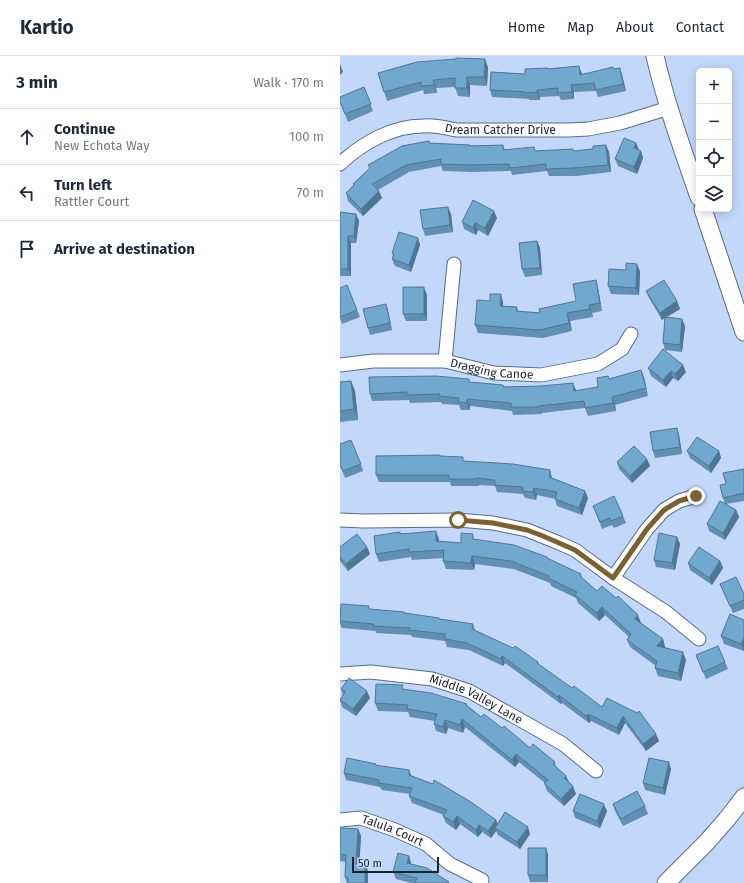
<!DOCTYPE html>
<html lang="en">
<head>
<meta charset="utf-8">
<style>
  :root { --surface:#fff; --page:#f6f6f7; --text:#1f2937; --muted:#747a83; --line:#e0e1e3 }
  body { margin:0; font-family:"Fira Sans",sans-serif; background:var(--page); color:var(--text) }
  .controls { position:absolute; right:12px; top:12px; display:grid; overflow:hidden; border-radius:6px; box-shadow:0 2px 10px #0003 }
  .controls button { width:36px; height:36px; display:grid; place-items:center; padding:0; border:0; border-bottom:1px solid var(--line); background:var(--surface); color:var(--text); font:20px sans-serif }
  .scale { position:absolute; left:12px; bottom:10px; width:87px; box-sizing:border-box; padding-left:4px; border:2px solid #1a222f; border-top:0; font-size:11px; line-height:14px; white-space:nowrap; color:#1a222f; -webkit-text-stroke:3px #c3d7fb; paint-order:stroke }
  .stop { position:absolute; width:12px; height:12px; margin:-9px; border:3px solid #7b6233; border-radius:50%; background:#fff }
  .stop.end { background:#7b6233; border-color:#fff; box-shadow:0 1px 4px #0008 }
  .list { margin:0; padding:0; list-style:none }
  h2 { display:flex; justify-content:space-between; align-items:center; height:52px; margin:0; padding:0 16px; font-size:17px }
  h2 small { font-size:13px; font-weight:400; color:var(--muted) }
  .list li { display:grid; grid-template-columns:26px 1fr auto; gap:12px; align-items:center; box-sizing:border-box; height:56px; padding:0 16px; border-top:1px solid var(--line) }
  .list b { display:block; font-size:15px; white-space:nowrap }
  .list p { margin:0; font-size:13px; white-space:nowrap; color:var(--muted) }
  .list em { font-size:13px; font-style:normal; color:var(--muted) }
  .icon { flex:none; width:22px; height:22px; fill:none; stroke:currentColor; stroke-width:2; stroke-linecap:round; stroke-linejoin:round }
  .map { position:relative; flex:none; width:404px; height:827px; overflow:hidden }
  header { display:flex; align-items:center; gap:24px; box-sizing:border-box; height:56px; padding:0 20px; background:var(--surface); border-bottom:1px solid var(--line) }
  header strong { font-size:19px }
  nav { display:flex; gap:22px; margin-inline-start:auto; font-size:14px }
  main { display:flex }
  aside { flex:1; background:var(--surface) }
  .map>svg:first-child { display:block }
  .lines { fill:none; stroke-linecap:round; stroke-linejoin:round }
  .minor-casing { stroke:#586a89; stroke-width:15 }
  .tertiary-casing { stroke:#586a89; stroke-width:19 }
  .minor { stroke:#fff; stroke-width:13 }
  .tertiary { stroke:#fff; stroke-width:17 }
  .wall { fill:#6190b3 }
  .shaded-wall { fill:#4f7692 }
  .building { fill:#71a8d0; stroke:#4f7692 }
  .route { stroke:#7b6233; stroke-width:5 }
  .labels { text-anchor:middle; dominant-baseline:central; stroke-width:3; stroke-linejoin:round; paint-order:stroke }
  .street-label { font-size:12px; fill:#1a222f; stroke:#c3d7fb }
</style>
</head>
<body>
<header>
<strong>Kartio</strong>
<nav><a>Home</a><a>Map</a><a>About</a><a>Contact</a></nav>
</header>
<main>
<aside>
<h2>3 min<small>Walk · 170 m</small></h2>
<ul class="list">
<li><svg class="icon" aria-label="ahead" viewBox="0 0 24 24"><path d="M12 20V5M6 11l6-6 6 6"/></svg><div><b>Continue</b><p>New Echota Way</p></div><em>100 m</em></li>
<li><svg class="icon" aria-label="left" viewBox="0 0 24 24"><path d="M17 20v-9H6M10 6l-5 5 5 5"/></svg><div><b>Turn left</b><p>Rattler Court</p></div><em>70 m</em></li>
<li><svg class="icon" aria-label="arrive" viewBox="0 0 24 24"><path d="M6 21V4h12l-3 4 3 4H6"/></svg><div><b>Arrive at destination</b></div></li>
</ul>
</aside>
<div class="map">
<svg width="404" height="827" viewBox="0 0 404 827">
  <rect width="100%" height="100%" fill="#c3d7fb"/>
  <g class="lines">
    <g class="minor-casing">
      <g id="minor">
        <path id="s1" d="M0 108C22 87 52 70 83 70 95 69 106 72 117 74H229L248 73 280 67 329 52"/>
        <path d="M105 305 114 208"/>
        <path id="s2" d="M0 309 33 305H105L154 317 201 319 258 308 282 293 291 278"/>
        <path d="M0 464 24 465 118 464 153 467 187 474 219 487 235 494 273 522 326 556 359 583"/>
        <path d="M273 522 307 473 324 454 339 445 356 440"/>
        <path id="s3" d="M0 618 31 616 92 623 129 635 223 688 256 715"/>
        <path id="s4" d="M0 764 21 762 55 774 86 788 110 808 142 824"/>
      </g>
    </g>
    <g class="tertiary-casing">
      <path id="tertiary" d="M315 0C326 48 343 95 359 141
        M363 153 404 276
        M326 827 366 787 387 763 404 741"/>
    </g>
    <use href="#minor" class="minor"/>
    <use href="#tertiary" class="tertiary"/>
  </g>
  <path class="wall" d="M148 11 147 30 130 29V41L118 40 115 31 96 32 97 37 84 38 83 34 47 45 38 17Z
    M208 12 209 13 242 18 280 12 282 19 286 35 258 41 256 35 234 36V43L221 44 219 40 200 41V44H189V43L152 41 150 34 185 18Z
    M24 31 33 55 8 66 0 46Z
    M90 87 130 90 163 89 165 94 196 95H233L269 96 271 116 236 120H209L207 115 172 119 171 115 132 116 103 115 101 110 69 116 38 134 42 142 23 160 8 145 6 137 14 130 13 128 30 112 28 109Z
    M299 94 301 95 303 102 297 118 278 110 275 103Z
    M0 156 16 158 19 165 16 187H11V220H0Z
    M111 158 113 176 85 180 83 173Z
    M157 162 148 180 138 174 136 179 124 173 122 166Z
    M78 182 80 189 71 216 55 210 52 203 53 200 52 197Z
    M197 185 200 192 202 219 185 221 182 213Z
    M286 214 300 215 299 239 271 238 268 230Z
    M256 224 258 232 262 255 252 257 253 261 230 265 232 275 203 282 138 277 135 269 163 246V250L177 251 178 255 200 257 236 245Z
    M0 232 17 254 20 261 2 268 0 262Z
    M306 235 337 245 340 253 326 261 342 263 345 270 342 296 325 294 323 287 325 262 322 264 309 242Z
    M87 239V265H66L63 258Z
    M46 248 48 255 52 274 30 279 28 272Z
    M308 312 346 316 338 325 333 322 326 331 311 320Z
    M304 321 308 340 275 349 276 355 248 360 245 352 202 357V358L173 359 172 355 130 350V354H121L119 349 102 348 101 346 70 347 69 344 32 345 30 338 130 326 163 329 164 331 236 335 258 331 269 323Z
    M11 325 15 335 18 364 0 366V326Z
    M337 372 339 379 342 398 315 402 313 395Z
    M347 395H379L381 402 371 417 350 402Z
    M101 401 212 422 245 435 248 442 242 459 217 450 215 443 197 439 196 444 185 442 183 438 157 436 155 430 139 429V430H111L110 426H39L36 419Z
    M307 403 310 410 292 427 279 413 277 406Z
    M21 408 23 415 5 422 0 409Z
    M404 413V445L386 448 396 454 399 461 385 484 369 475 367 468 385 448 383 442 386 428Z
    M253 450 283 460 286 467 274 472 272 469 262 473Z
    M60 476V477L99 483V485L121 487 135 483 207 501V503L241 518 242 522 257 535 323 583 325 591 346 604 341 625 318 620 315 612 316 610 290 591 287 584 289 581 265 559 259 565 238 547 236 542 211 530 210 527 174 513 135 508 134 514 106 513 103 505V502L72 504 71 501 39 506 36 498Z
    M337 481 340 488 335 514 316 511 314 504Z
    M0 491H27L30 498 8 515 0 505Z
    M380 505 383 512 372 529 350 514 348 507Z
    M380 528 404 538V553L393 557Z
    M30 553 64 556 65 557 133 568 135 574 198 606 199 609 232 632 262 651 267 642 319 685 306 695 285 667 279 679 251 665 249 667 222 647 221 648 165 607 163 610 129 594 107 591 105 585 72 581 71 579 36 577V575L2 572 0 568V556Z
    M404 564V595L384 588 381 580Z
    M356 599 385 606 388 613 366 623Z
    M1 633 30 642 16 660 2 651 0 644 3 639Z
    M64 633 128 650 141 661 190 692 215 706 216 711 226 720 229 726 236 738 224 750 207 735 204 727H205L179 706 175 711 125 671 123 677 108 672 106 678 96 675 94 668 95 665 70 661 68 656 38 655 35 647Z
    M36 709 72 720 156 764 158 768 190 778 180 793 158 779 156 775 151 782 142 776 138 781 120 768 116 774 106 767 103 760 104 759 72 747 69 740 70 738 42 734 40 731 6 724 4 717Z
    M331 713 325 739 305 734 303 727Z
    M273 748 305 750 308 758 283 770 275 755Z
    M233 755H267L260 772 235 762Z
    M0 772 18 773 21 780 19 808H25L28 815V827H7L5 821 6 806 0 805Z
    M208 799V826H190L188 819Z
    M69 800 71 807V808L109 826V827H71L56 823 53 816Z"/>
  <path class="shaded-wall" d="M145 3 148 11 147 30 144 21Z
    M0 8 3 16 0 19Z
    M239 10 242 18V26L240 19Z
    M280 12 282 19 286 35 283 28Z
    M127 21 130 29V41L127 32Z
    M93 24 96 32 97 37 94 29Z
    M231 29 234 36V43L232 36Z
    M197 34 200 41V44L197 36Z
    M296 87 299 94 294 92Z
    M266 89 269 96 271 116 268 109Z
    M301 95 303 102 297 118 294 111Z
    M39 135 42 142 23 160 21 153Z
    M108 151 111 158 113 176 110 169Z
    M154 155 157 162 148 180 145 172Z
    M16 158 19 165 16 187 14 180Z
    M135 167 138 174 136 179 133 172Z
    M8 180 11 187V220L8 213Z
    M78 182 80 189 71 216 69 209Z
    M197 185 200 192 202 219 200 212Z
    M297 208 300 215 299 239 296 232Z
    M256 224 258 232 262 255 260 247Z
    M84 231 87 239V265L84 258Z
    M161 238 163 246V257L160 250Z
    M337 245 340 253 322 264 320 257Z
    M46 248 48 255 52 274 50 267Z
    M249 249 252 257 253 261 250 253Z
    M227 257 230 265 232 275 229 267Z
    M342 263 345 270 342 296 340 289Z
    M343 309 346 316 338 325 335 318Z
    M301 314 304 321 308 340 306 332Z
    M331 315 333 322 326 331 323 324Z
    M11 325 15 335 18 364 14 353Z
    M233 327 236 334V343L234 335Z
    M272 341 275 349 276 355 273 347Z
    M127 343 130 350V354L127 347Z
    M337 372 339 379 342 398 340 391Z
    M379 395 381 402 371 417 369 410Z
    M307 403 310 410 292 427 290 420Z
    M210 414 212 422 211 428 209 421Z
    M194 432 197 439 196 444 193 436Z
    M245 435 248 442 242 459 239 452Z
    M396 454 399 461 385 484 383 477Z
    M96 475 99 483V493L96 485Z
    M337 481 340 488 335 514 332 507Z
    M27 491 30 498 8 515 6 508Z
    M132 500 135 508 134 514 131 507Z
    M380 505 383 512 372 529 369 522Z
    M262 551 265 559 259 565 257 557Z
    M298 559 301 567 298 571 295 563Z
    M404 582V595L401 588Z
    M323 583 325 591 320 597 317 590Z
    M343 596 346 604 341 625 338 617Z
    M162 600 165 607 163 610 161 603Z
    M27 635 30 642 16 660 13 653Z
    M219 639 222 647 221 648 218 641Z
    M248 658 251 665 249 667 246 660Z
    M283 660 285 667 279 679 277 672Z
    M122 663 125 671 123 677 120 669Z
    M105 664 108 672 106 678 103 671Z
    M316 678 319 685 306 695 303 688Z
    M176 698 179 706 175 711 172 704Z
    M329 706 331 713 325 739 323 732Z
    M69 714 72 721 69 719Z
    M226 720 229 727 224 722Z
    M233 730 236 738 224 750 221 743Z
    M264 748 267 755 260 772 257 765Z
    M117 760 120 768 116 774 113 766Z
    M156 764 159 771 155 772 156 775 151 782 148 775Z
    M139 769 142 776 138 781 136 774Z
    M188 771 190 778 180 793 177 786Z
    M18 773 21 780 19 815 16 808Z
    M206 792 208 799V826L206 819Z
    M69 800 71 807 70 814 67 807Z
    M25 808 28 815V827H25Z"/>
  <path class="building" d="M116 2 145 3 144 21H127V32H115V22L93 24 94 29 81 30V26L44 36 38 17 77 6 116 3Z
    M239 10 240 19 273 11 274 13 280 12 283 28 256 34 254 27 231 29 232 36 218 37V32L197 34V36L186 37V36L150 34 151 16 185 18V13L208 12V13Z
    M24 31 31 48 5 58 0 46V41Z
    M284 82 296 87 294 92 301 95 294 111 275 103Z
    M89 85V87L130 89V90L163 89V94L194 91 195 95 233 93V95L253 93V90L266 89 268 109 233 112 206 113V108L170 112 169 108 129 109 101 108V103L66 109 32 128 39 135 21 153 6 137 14 129 13 128 30 112 28 109 62 90Z
    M133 144 154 155 145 172 135 167 133 172 122 166Z
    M108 151 110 169 83 173 80 154Z
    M0 156 16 158 14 180H8V213H0Z
    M59 176 78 182 69 209 52 203 54 198 52 197Z
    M197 185 200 212 182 213 179 187Z
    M286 207 297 208 296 232 268 230 269 213 286 214Z
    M256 224 260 247 249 249 250 253 227 257 229 267 200 274 135 269 137 244 150 245V238H161L160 250 177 251 176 255 200 257 199 253 236 245 233 228Z
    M324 224 337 245 320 257 306 235Z
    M7 229 17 254 0 261V232Z
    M63 231H84V258H63Z
    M46 248 50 267 28 272 23 253Z
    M325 261 342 263 340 289 323 287Z
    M323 293 343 309 335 318 331 315 323 324 308 312Z
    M301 314 306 332 272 341 273 347 245 352 244 345 199 350V351H171V347L127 343V347L118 346 119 342 99 340 100 338 67 339V336L30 338 29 321 96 320 129 323V326L163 329V331L201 330 233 327 234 335 258 331 257 322 268 320 269 323Z
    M11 325 14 353 0 355V326Z
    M337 372 340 391 313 395 310 376Z
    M357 381 379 395 369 410 347 395Z
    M11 384 21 408 3 415 0 409V388Z
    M294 390 307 403 290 420 277 406Z
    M100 399V400L123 401V405L173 408 210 414 209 421 245 435 239 452 215 443 217 436 194 432 193 436 182 435 183 431 155 429V424L136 422V423H109V419H36V400Z
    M404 413V437L383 442 380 429 386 428 383 417Z
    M274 440 283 460 271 465 270 462 260 466 253 450Z
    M380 445 396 454 383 477 367 468Z
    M96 475V485L121 487V477L133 478V483L174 489 207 501V502L241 518 240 520 257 535 262 530 276 542 278 540 298 559 295 563 323 583 317 590 343 596 338 617 315 612 317 605 287 584 291 578 262 551 257 557 235 539 237 536 208 522 209 520 171 505 132 500 131 507 103 505 104 494 69 496V493L36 498 34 480 60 476V478Z
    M319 477 337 481 332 507 314 504Z
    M17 478 27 491 6 508 0 501V491Z
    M359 491 380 505 369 522 348 507Z
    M396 521 404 538V544L390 550 380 528Z
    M1 548 29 550V553L64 556V557L99 562V563L133 568 132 573 173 592 175 590 198 606 197 607 232 632 234 630 262 651 267 642 297 657 299 655 316 678 303 688 283 660 277 672 248 658 246 660 219 639 218 641 162 600 161 603 127 587 105 583V578L69 574 70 572 33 570 34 568 0 565Z
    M390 558 404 564V582L401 588 381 580Z
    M378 590 385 606 363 616 356 599Z
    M9 622 27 635 13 653 0 644 5 636 1 633Z
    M36 628 63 629 62 633 91 637 127 648 126 649 141 661 144 658 162 672 164 670 190 692 193 688 215 706 213 708 226 720 224 722 233 730 221 743 204 727 208 724 176 698 172 704 122 663 120 669 105 664 103 671 94 668 97 658 67 653 68 649 35 647Z
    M7 702 36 708 35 709 69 714V719L93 728 94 724 131 746 156 764 148 775 139 769 136 774 117 760 113 766 103 760 107 754 69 740 72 732 39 727V724L4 717Z
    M309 702 329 706 323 732 303 727Z
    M297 735 305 750 281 763 273 748Z
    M240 738 264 748 257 765 233 755Z
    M165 756 188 771 177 786 155 772Z
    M0 772 18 773 16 808H25V827H8V821H5L6 799 0 798Z
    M188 792H206V819H188Z
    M58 797 69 800 67 807 87 812 109 826 108 827H76L75 826 77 822 53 816Z"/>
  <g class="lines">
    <path class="route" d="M118 464 153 467 187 474 203 480 235 494 273 522 307 473 324 454 339 445 356 440"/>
  </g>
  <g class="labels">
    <g class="street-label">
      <text stroke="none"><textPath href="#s1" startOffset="171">Dream Catcher Drive</textPath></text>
      <text stroke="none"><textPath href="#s2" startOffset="153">Dragging Canoe</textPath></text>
      <text stroke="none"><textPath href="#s3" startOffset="141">Middle Valley Lane</textPath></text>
      <text stroke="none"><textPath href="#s4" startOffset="55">Talula Court</textPath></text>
    </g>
  </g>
</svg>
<div class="controls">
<button>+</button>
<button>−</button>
<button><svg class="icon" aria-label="locate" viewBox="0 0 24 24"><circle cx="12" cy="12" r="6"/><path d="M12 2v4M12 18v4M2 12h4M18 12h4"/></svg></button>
<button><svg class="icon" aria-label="layers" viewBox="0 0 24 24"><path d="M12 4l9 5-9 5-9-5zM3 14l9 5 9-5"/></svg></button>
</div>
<div class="scale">50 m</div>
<div class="stop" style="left:118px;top:464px"></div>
<div class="stop end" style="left:356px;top:440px"></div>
</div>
</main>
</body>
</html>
